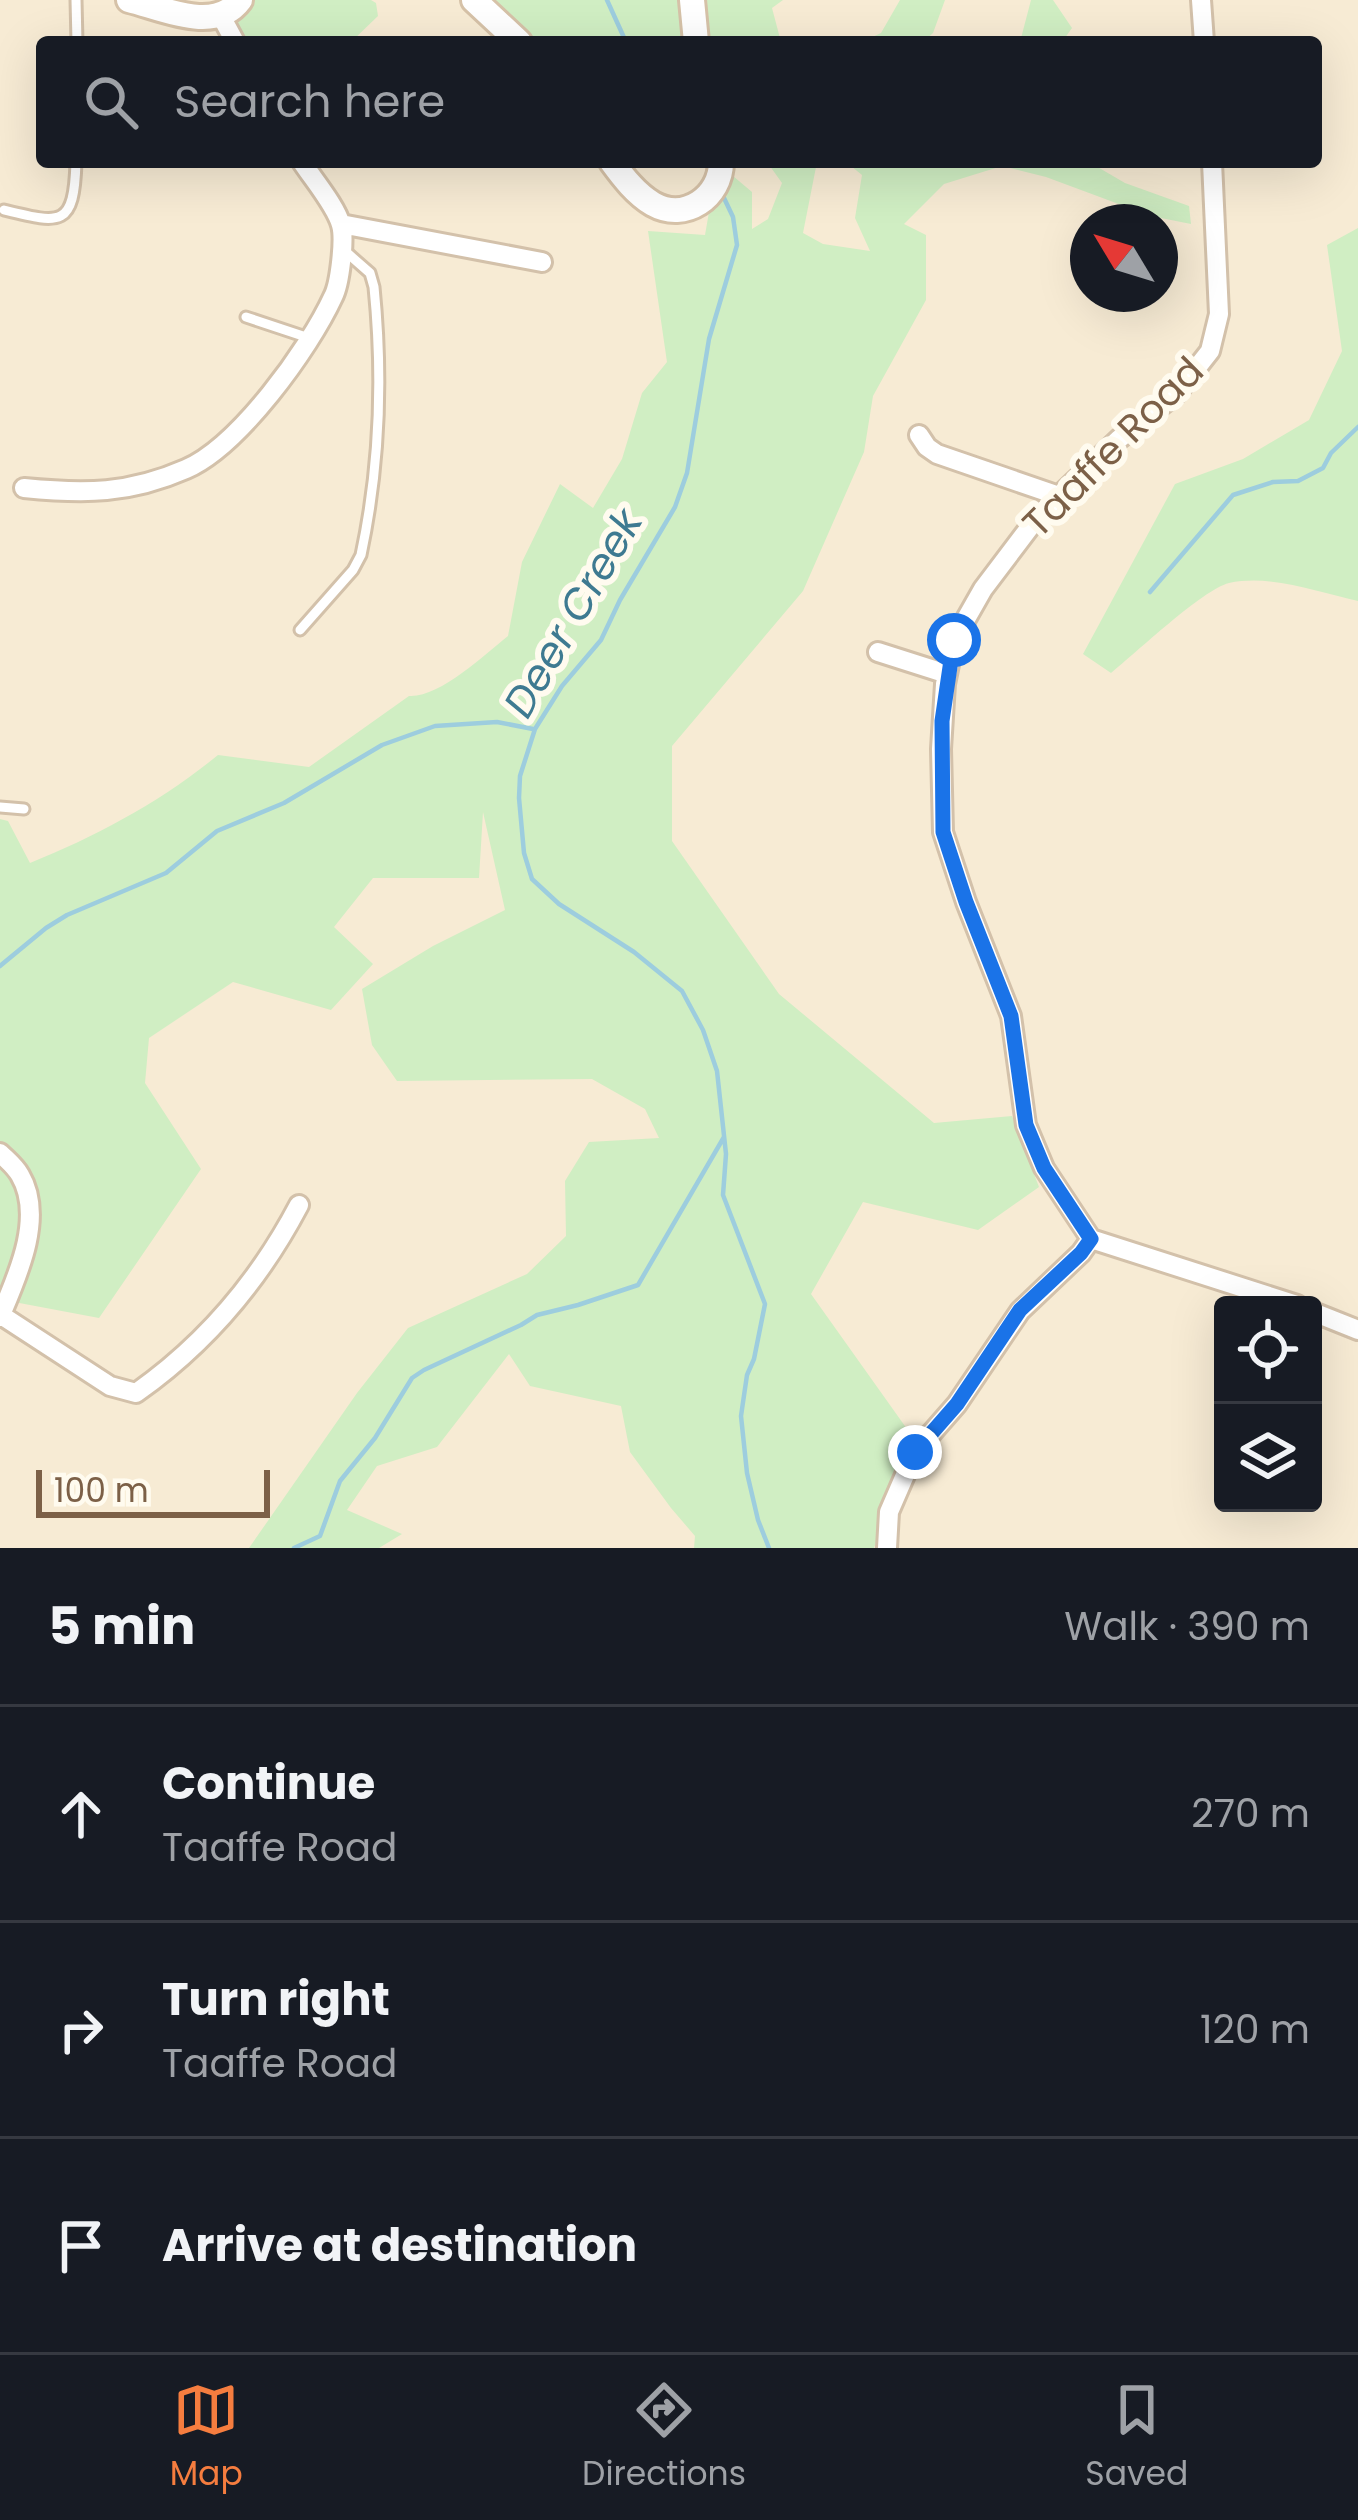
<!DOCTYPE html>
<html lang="en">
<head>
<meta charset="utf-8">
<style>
  :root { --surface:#171b24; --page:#242831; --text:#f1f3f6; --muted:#9ea1a6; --line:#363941; --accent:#f57d3f }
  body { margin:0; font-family:Poppins,sans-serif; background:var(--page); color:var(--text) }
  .controls { position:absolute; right:36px; bottom:36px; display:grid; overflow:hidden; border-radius:12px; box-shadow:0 12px 48px #0002 }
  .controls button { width:108px; height:108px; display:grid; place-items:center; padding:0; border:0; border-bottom:3px solid var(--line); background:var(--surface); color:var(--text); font:60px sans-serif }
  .compass { position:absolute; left:1070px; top:204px; width:108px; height:108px; border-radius:50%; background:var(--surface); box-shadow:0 12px 48px #0002; rotate:308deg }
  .scale { position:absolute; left:36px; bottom:30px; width:234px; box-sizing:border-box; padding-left:12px; border:6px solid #7c6047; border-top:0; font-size:33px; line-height:42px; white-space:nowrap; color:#7c6047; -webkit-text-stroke:9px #fffbef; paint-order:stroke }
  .stop { position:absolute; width:36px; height:36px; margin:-27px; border:9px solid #1a73e8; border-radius:50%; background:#fff }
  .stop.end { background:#1a73e8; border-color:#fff; box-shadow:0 3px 12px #0008 }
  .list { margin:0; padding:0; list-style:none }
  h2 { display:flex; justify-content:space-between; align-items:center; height:156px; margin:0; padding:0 48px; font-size:51px }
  h2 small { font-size:39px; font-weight:400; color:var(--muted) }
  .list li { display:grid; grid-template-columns:78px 1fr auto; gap:36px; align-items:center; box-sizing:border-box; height:216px; padding:0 48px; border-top:3px solid var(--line) }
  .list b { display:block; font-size:45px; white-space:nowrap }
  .list p { margin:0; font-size:39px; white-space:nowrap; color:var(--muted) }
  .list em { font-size:39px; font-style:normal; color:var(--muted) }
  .icon { flex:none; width:66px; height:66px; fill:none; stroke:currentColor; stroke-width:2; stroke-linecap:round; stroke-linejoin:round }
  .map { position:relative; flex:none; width:1358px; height:1548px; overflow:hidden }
  .search { position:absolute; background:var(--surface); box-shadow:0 12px 48px #0002; left:36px; right:36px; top:36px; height:132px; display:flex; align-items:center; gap:30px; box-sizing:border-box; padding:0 42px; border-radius:12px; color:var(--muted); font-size:45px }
  .sheet { height:804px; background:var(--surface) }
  nav { display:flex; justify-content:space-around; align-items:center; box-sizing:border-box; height:168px; border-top:3px solid var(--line); background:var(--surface); font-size:33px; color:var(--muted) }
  nav a { display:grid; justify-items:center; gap:6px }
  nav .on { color:var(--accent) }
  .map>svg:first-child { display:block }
  .residential { fill:#f7ebd4; fill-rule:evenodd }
  .green { fill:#d0eec3 }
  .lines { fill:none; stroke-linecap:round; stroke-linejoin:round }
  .stream { stroke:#9dcdde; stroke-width:4.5 }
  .lane-casing { stroke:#d3c1aa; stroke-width:15 }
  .street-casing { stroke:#d3c1aa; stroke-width:24 }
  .secondary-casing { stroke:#d6c2a8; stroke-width:30 }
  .lane { stroke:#fff; stroke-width:9 }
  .street { stroke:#fff; stroke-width:18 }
  .secondary { stroke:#fff; stroke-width:24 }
  .route { stroke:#1a73e8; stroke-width:15 }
  .labels { text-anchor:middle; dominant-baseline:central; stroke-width:12; stroke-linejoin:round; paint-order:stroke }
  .street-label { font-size:39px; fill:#7c6047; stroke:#fffbef }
  .water-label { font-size:42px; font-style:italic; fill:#3e7a91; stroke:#fffbef }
</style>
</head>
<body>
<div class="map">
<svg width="1358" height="1548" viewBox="0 0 1358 1548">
  <rect width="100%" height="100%" fill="#fff8e7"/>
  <path class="residential" d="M0 0H1358V1548H0ZM42 42H1316V162H42ZM1088 222H1160V294H1088ZM1223 1305H1313V1503H1223Z"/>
  <path class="green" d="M247 0H371L376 3 378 16 351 42H244L235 26Z
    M491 0H680L686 42H532Z
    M696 0H783L772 8 781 42H709L697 15Z
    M900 0H945L933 33 923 42H862L881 33Z
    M1031 0H1053L1072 28 1062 42H1020Z
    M767 162H817L803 233 823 244 870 251 855 218 862 175 846 162H1089L1125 183 1189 206 1191 224 1151 216 1046 177 1002 166 944 184 904 224 926 235V300L873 396 864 452 803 591 672 746V841L779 994 934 1123 1012 1116 1039 1187 978 1230 863 1202 811 1294 912 1436 874 1548H694L695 1536 671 1508 630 1452 621 1406 530 1386 509 1354 437 1447 377 1466 347 1510 402 1534 379 1548H249L357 1393 408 1328 527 1274 566 1236 565 1181 589 1142 659 1138 645 1109 592 1079 397 1081 372 1045 362 989 433 946 505 910 483 812 479 878H373L334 927 373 964 331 1010 233 982 149 1038 145 1083 201 1169 99 1318 14 1302 0 1292V819L8 821 30 863C97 836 162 801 218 755L309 767 409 696C439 698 484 655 508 636L522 562 560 484 593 508 622 459 642 393 667 362 648 231 705 235 709 212 733 176 752 192V229L768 219 782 183Z
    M1358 228V601C1318 592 1271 574 1229 583 1202 590 1136 653 1111 673L1083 654 1175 484 1243 459 1309 420 1342 351 1327 245Z"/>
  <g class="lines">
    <path class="stream" d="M607 0 626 42
      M724 198 733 217 737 245 709 339 687 473 675 507 620 600 601 640 562 686 535 729 520 776 519 798 524 853 532 879 559 904 634 952 682 991 703 1030 717 1071 726 1154 723 1195 765 1304 754 1359 747 1375 741 1416 747 1473 758 1520 769 1548
      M1150 592 1233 495 1273 482 1298 481 1323 468 1331 453 1358 427
      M0 966 46 928 67 915 166 873 217 831 284 803 382 745 435 726 497 722 533 729
      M294 1548 320 1536 340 1481 375 1438 412 1378 424 1370 521 1325 537 1315 578 1305 638 1285 724 1137"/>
    <g class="lane-casing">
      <path id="lane" d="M76 0 77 42
        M4 210C61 224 74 228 76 162
        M246 317 309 338
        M300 630 353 570 361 555C380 466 383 377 374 287L370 273 345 251
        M0 807 24 809"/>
    </g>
    <g class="street-casing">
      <path id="street" d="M1201 0 1204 42
        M221 16 235 42
        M341 224 542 262
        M919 435 927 447 937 454 1059 496
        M24 488C85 494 129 494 186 469 239 446 309 349 333 297 340 284 345 239 341 225 336 206 313 179 302 162
        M878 652 947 674
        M0 1153C7 1160 15 1166 20 1175 45 1217 17 1277 0 1317
        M1091 1239 1297 1305
        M1313 1312 1358 1330
        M1 1315 110 1386 136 1393C207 1343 259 1281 299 1205
        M887 1548 889 1512 915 1452 957 1404 1020 1311 1081 1253 1091 1239 1044 1168 1026 1125 1011 1016 966 902 943 832 941 749 945 684 954 640 983 589 1039 515 1119 439 1177 393 1210 351 1219 314 1212 162"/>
    </g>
    <g class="secondary-casing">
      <path id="secondary" d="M129 0C162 8 215 34 240 0
        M474 0 519 42
        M692 0 696 42
        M612 162C623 177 636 194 653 204 685 222 721 197 721 162"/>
    </g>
    <use href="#lane" class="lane"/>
    <use href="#street" class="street"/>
    <use href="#secondary" class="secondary"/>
  </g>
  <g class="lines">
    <path class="route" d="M915 1452 957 1404 1020 1310 1081 1253 1091 1239 1044 1168 1026 1125 1011 1016 966 902 943 832 942 721 954 640"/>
  </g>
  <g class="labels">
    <g class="street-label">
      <text transform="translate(1113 447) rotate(-45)">Taaffe Road</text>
    </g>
    <g class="water-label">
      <text transform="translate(573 613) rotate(-60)">Deer Creek</text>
    </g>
  </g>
</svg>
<div class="controls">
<button><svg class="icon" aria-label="locate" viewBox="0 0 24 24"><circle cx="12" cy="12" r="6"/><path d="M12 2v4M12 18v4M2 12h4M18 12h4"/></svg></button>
<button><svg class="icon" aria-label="layers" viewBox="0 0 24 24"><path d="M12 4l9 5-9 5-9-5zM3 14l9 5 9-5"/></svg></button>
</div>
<svg class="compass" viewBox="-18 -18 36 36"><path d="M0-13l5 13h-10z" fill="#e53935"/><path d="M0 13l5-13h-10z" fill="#9ea1a6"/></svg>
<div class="scale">100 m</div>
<div class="stop" style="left:954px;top:640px"></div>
<div class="stop end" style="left:915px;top:1452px"></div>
<div class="search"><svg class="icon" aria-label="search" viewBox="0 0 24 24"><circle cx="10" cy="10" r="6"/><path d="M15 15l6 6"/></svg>Search here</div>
</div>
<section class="sheet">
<h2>5 min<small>Walk · 390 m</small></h2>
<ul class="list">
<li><svg class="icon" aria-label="ahead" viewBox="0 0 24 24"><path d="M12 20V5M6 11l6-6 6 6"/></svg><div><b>Continue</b><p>Taaffe Road</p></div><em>270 m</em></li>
<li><svg class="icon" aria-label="right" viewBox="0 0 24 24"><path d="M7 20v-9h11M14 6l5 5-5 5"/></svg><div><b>Turn right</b><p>Taaffe Road</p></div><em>120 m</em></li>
<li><svg class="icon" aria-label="arrive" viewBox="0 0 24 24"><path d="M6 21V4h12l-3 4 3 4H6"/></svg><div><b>Arrive at destination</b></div></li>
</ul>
</section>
<nav>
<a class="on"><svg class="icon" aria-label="map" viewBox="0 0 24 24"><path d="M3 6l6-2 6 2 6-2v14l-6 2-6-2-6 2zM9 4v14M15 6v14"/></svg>Map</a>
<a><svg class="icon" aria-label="directions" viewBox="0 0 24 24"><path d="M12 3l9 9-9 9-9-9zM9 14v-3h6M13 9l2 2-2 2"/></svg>Directions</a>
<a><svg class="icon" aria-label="saved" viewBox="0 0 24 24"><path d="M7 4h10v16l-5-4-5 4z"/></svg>Saved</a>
</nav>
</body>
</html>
